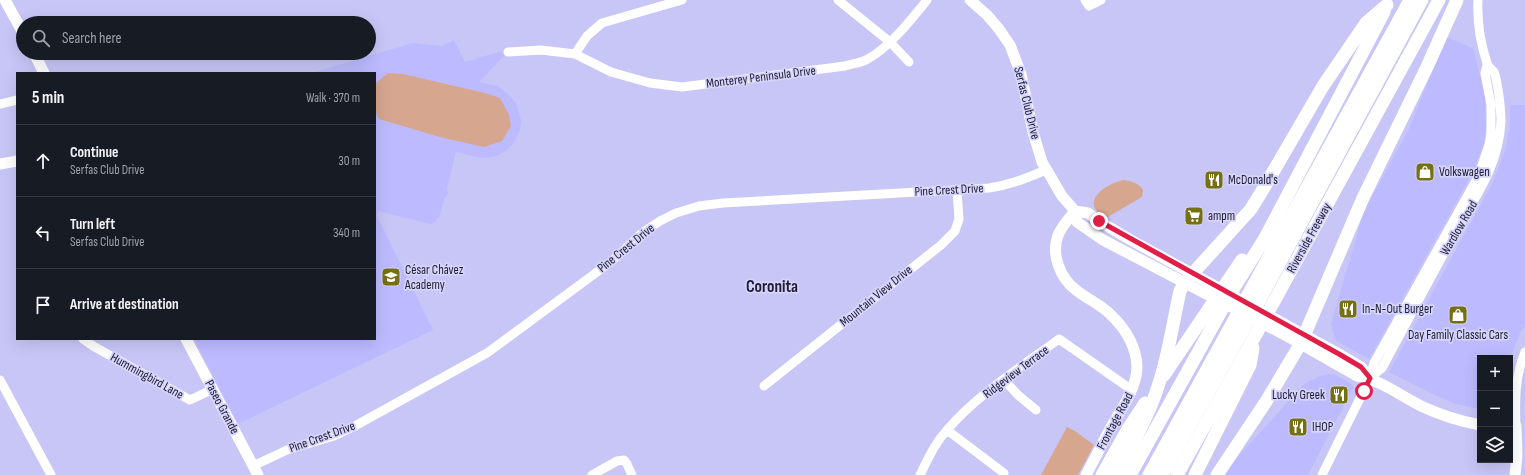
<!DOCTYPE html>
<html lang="en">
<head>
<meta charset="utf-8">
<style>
  :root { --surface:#171b24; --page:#20242c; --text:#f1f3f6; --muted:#9ea1a6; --line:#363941 }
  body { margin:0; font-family:"Sofia Sans Condensed",sans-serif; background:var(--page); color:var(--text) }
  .controls { position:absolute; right:12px; bottom:12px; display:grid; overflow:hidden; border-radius:0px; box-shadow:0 4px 16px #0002 }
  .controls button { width:36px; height:36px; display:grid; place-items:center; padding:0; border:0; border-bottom:1px solid var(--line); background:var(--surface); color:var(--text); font:20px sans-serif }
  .stop { position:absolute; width:12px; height:12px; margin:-9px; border:3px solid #e11d48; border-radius:50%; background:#fff }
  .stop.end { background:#e11d48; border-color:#fff; box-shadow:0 1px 4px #0008 }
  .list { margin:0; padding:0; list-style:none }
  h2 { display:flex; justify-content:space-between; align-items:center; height:52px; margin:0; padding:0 16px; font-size:17px }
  h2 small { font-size:13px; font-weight:400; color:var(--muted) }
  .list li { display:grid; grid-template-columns:26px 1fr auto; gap:12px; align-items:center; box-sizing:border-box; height:72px; padding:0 16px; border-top:1px solid var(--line) }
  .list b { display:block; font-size:15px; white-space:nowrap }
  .list p { margin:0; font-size:13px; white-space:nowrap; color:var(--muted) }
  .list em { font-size:13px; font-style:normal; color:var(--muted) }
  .icon { flex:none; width:22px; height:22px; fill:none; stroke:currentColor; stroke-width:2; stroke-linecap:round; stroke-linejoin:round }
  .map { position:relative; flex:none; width:1525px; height:475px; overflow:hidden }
  .search { position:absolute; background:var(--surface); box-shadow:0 4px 16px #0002; left:16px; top:16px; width:360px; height:44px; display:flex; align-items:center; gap:10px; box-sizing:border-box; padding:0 14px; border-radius:22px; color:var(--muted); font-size:15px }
  .panel { position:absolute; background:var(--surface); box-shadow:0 4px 16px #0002; left:16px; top:72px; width:360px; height:268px; border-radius:0px }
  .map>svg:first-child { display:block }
  .built { fill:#bdbaff }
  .green { fill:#d6a68f }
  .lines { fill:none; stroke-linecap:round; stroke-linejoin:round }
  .minor { stroke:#fff; stroke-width:9 }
  .major { stroke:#fff; stroke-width:11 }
  .highway { stroke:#fff; stroke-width:13 }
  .route { stroke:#e11d48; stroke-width:5 }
  .labels { text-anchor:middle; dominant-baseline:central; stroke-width:3.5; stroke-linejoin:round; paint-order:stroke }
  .street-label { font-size:13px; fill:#1f1d34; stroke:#d5d4fa }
  .poi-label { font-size:13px; fill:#1f1d34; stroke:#d5d4fa; text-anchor:start }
  .district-label { font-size:17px; font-weight:bold; fill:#1f1d34; stroke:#d5d4fa }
</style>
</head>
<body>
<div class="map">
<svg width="1525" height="475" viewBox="0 0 1525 475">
  <rect width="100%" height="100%" fill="#c7c6f7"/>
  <path class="built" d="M1446 37 1473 48 1485 96 1486 127 1484 143 1474 170 1369 359 1336 341 1331 324 1364 211 1408 131Z
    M454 40 465 62 502 51 504 56 479 82 498 86 508 94 516 103 520 116 521 122 520 129 515 141 506 151 494 157 481 158 456 152 447 189 448 194 444 199 439 217 434 223 430 224 378 211 377 216 433 330 238 424 194 339H375V73H311L413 43 442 46Z
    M1510 105H1525V326L1521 331 1510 358H1480V409L1456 404 1437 396 1389 372 1492 184 1506 148 1510 125Z
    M1334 374 1352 384 1353 388 1308 475H1224L1234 461 1304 384 1322 375Z"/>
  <path class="green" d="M388 73 403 74 485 93 500 98 509 115 511 126 502 141 484 147 440 137 379 119 375 111V84Z
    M1125 180C1133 182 1139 183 1143 190L1142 197 1106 218C1103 216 1098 214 1096 210 1086 195 1113 181 1125 180Z
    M1067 427 1075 431 1094 445 1078 475H1041Z"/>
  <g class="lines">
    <path class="minor" d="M838 0 890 42 909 62
      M1085 0 1089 6 1101 0
      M508 52 541 50 575 54 611 72 650 83 682 87 845 66C852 64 859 63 866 60 888 49 912 19 927 0
      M575 54 587 36 602 23 682 0
      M0 104 17 100
      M83 339 93 346 190 400 213 389
      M1370 378 1382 368C1405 325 1428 282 1451 240 1473 200 1499 168 1501 121 1501 110 1498 82 1494 72 1492 69 1488 67 1487 63 1480 42 1477 21 1478 0
      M0 380 51 475
      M1004 380 1018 395 1036 410
      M764 386 941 245 955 231 959 219 957 190
      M1516 426C1515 401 1515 376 1525 352
      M947 430 1004 473
      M253 466 287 450 334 436 353 427 487 353 612 261 642 233 660 221 676 213 699 206 723 203 989 188C1010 185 1027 178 1046 170
      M592 475 617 461 624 460 627 464 632 475
      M920 475C928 459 935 443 947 430 978 394 1021 367 1059 339L1132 390
      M1322 475 1370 378 1374 363 1478 177 1489 145 1491 133V105L1485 73 1487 65"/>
    <path class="major" d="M5 0 23 33
      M970 0 987 15 999 29 1010 45 1021 74 1033 132 1042 162 1062 196 1075 211 1077 222 1103 240 1285 335 1357 376C1381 380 1399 395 1421 406 1440 415 1459 421 1480 425
      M34 53 44 73
      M0 164 17 161
      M1075 211 1088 213 1099 221 1129 239 1339 354 1361 367 1370 378
      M1075 211C1069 218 1063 225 1059 233 1050 253 1060 278 1076 290 1087 299 1102 305 1111 315 1126 329 1137 348 1137 368 1136 390 1120 411 1110 429 1102 444 1094 460 1086 475
      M186 339 258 475
      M1515 475 1517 455 1516 426"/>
    <path class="highway" d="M1164 375 1242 260
      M1102 475 1128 429 1145 403
      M1116 475C1129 450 1144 425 1154 398 1167 364 1172 327 1180 291L1185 282 1251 209 1262 191 1323 86 1366 23 1387 5
      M1130 475 1235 286 1265 238 1384 12
      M1149 475 1410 0
      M1162 475 1245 327 1422 0
      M1177 475 1254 338 1439 0
      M1195 475 1250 365 1253 348
      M1217 475 1267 400 1301 343 1363 198 1427 67 1457 0"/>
  </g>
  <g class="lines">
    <path class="route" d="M1099 221 1339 354 1361 367 1370 378 1364 391"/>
  </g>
  <defs>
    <g id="shop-square" transform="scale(1)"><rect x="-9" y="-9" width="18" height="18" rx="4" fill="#767012" stroke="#d5d4fa"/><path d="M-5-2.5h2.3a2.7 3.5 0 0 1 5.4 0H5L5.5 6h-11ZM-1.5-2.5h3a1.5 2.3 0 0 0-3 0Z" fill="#fff"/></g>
    <g id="restaurant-square" transform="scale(1)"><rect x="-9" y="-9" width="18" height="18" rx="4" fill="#767012" stroke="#d5d4fa"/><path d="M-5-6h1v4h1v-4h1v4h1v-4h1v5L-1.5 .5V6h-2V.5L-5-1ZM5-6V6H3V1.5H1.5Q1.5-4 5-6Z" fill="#fff"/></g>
    <g id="supermarket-square" transform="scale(1)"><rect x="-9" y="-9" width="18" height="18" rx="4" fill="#767012" stroke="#d5d4fa"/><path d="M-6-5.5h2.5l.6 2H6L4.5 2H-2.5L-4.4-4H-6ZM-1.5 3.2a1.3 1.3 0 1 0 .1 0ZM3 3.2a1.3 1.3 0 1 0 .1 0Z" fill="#fff"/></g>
    <g id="school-square" transform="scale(1)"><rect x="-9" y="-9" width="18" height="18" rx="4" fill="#767012" stroke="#d5d4fa"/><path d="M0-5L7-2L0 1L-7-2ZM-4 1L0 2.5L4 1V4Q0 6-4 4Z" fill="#fff"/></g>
  </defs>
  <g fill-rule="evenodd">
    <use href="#shop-square" x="1425" y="172"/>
    <use href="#restaurant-square" x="1214" y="180"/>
    <use href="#supermarket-square" x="1194" y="216"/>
    <use href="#school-square" x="391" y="277"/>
    <use href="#restaurant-square" x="1348" y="309"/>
    <use href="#shop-square" x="1458" y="315"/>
    <use href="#restaurant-square" x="1339" y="395"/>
    <use href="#restaurant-square" x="1298" y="427"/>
  </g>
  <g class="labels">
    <g class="street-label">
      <text transform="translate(761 77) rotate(-7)">Monterey Peninsula Drive</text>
      <text transform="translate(1027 103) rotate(76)">Serfas Club Drive</text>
      <text transform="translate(949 190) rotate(-3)">Pine Crest Drive</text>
      <text transform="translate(1459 228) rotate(-60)">Wardlow Road</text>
      <text transform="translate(1309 238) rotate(-61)">Riverside Freeway</text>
      <text transform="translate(626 248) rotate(-39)">Pine Crest Drive</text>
      <text transform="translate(876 296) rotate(-39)">Mountain View Drive</text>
      <text transform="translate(1016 372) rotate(-37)">Ridgeview Terrace</text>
      <text transform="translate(147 376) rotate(29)">Hummingbird Lane</text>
      <text transform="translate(222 407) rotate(62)">Paseo Grande</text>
      <text transform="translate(1115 421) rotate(-62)">Frontage Road</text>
      <text transform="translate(322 437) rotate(-20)">Pine Crest Drive</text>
    </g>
    <g class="poi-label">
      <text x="1439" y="172">Volkswagen</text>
      <text x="1228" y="180">McDonald's</text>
      <text x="1208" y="216">ampm</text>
      <text x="405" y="270">César Chávez<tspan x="405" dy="15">Academy</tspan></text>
      <text x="1362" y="309">In-N-Out Burger</text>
      <text x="1458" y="335" text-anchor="middle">Day Family Classic Cars</text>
      <text x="1325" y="395" text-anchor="end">Lucky Greek</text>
      <text x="1312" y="427">IHOP</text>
    </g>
    <g class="district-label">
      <text x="772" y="287">Coronita</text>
    </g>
  </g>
</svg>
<div class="controls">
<button>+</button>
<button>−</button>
<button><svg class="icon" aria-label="layers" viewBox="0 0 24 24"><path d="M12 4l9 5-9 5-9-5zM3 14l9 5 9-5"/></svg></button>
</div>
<div class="stop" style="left:1364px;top:391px"></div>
<div class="stop end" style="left:1099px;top:221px"></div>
<div class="search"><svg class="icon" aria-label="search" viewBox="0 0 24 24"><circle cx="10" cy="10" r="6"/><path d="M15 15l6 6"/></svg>Search here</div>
<section class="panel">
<h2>5 min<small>Walk · 370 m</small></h2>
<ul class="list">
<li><svg class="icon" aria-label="ahead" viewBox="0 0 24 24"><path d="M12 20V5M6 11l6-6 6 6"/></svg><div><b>Continue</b><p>Serfas Club Drive</p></div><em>30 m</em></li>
<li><svg class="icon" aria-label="left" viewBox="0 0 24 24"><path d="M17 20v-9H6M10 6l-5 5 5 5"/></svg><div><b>Turn left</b><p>Serfas Club Drive</p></div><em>340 m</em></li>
<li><svg class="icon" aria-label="arrive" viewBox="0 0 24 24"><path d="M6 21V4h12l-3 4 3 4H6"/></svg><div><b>Arrive at destination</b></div></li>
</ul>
</section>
</div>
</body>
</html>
